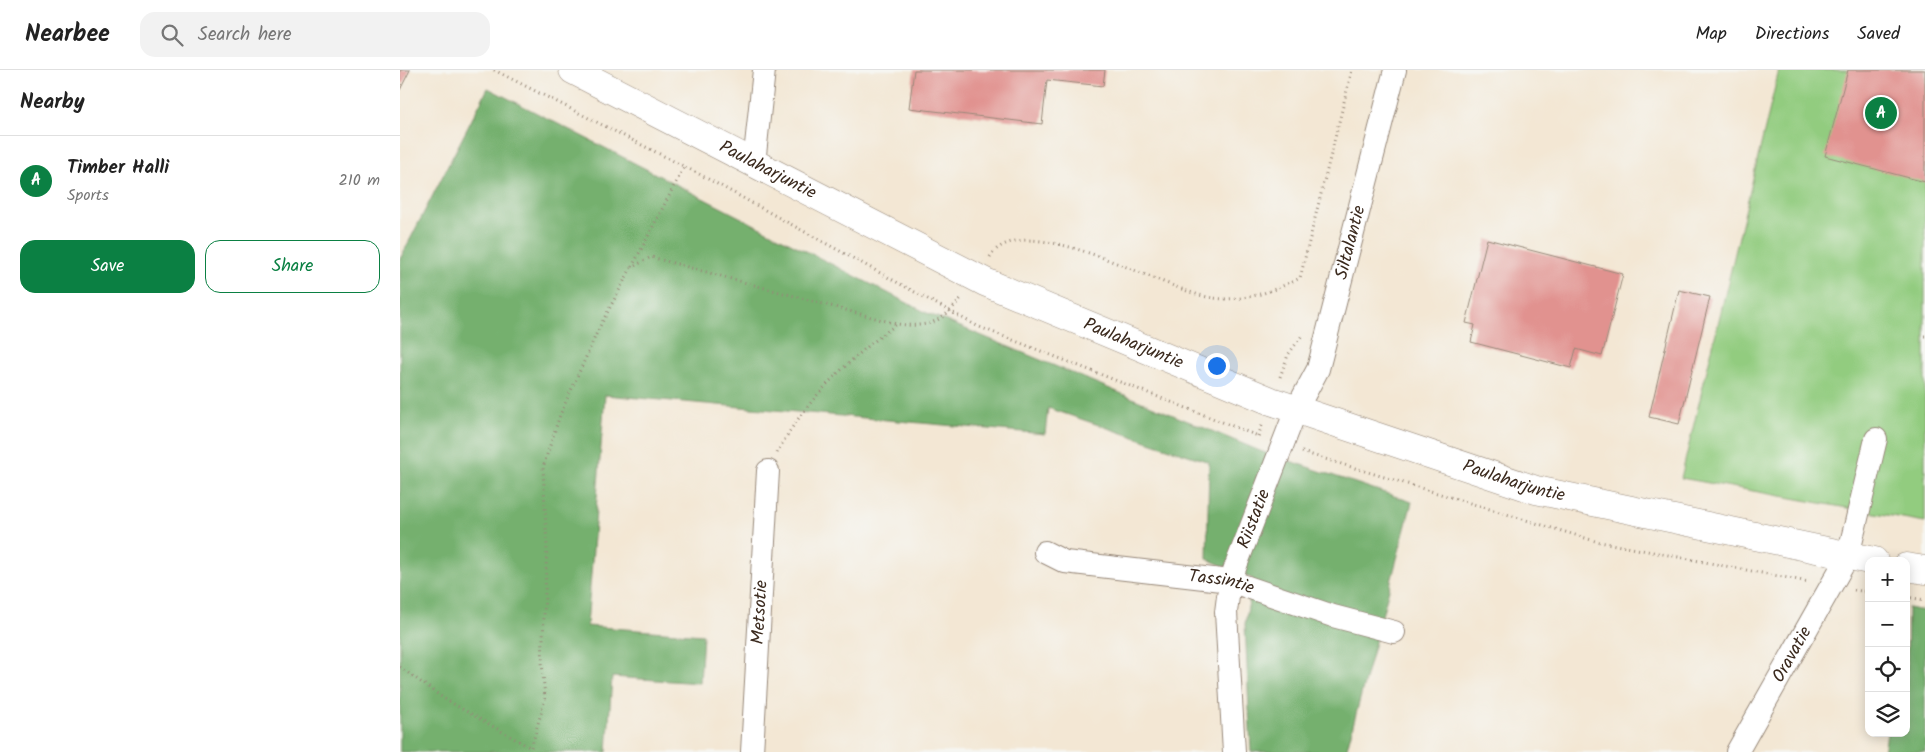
<!DOCTYPE html>
<html lang="en">
<head>
<meta charset="utf-8">
<style>
  :root { --surface:#fff; --page:#f2f2f2; --text:#222; --muted:#767676; --line:#e0e0e0; --accent:#0b8043 }
  body { margin:0; font-family:Kalam,sans-serif; background:var(--page); color:var(--text) }
  .controls { position:absolute; right:15px; bottom:15px; display:grid; overflow:hidden; border-radius:10px; box-shadow:0 2px 12px #0003 }
  .controls button { width:45px; height:45px; display:grid; place-items:center; padding:0; border:0; border-bottom:1px solid var(--line); background:var(--surface); color:var(--text); font:25px sans-serif }
  .you { position:absolute; left:816px; top:295px; width:18px; height:18px; margin:-12px; border:4px solid #fff; border-radius:50%; background:#1a73e8; box-shadow:0 0 0 8px #1a73e833 }
  .badge { display:grid; place-items:center; width:32px; height:32px; border-radius:50%; background:var(--accent); color:#fff; font-size:16px; font-weight:700 }
  .pin { position:absolute; translate:-50% -50%; border:2px solid #fff; box-shadow:0 1px 5px #0006 }
  .list { margin:0; padding:0; list-style:none }
  h2 { display:flex; justify-content:space-between; align-items:center; height:65px; margin:0; padding:0 20px; font-size:21px }
  h2 small { font-size:16px; font-weight:400; color:var(--muted) }
  .list li { display:grid; grid-template-columns:32px 1fr auto; gap:15px; align-items:center; box-sizing:border-box; height:90px; padding:0 20px; border-top:1px solid var(--line) }
  .list b { display:block; font-size:19px; white-space:nowrap }
  .list p { margin:0; font-size:16px; white-space:nowrap; color:var(--muted) }
  .list em { font-size:16px; font-style:normal; color:var(--muted) }
  .actions { display:flex; gap:10px; padding:15px 20px }
  .actions a { flex:1; padding:11px 0; border:1px solid var(--accent); border-radius:15px; text-align:center; font-size:18px; color:var(--accent) }
  .actions .main { background:var(--accent); color:#fff }
  .icon { flex:none; width:28px; height:28px; fill:none; stroke:currentColor; stroke-width:2; stroke-linecap:round; stroke-linejoin:round }
  .map { position:relative; flex:none; width:1525px; height:682px; overflow:hidden }
  header { display:flex; align-items:center; gap:30px; box-sizing:border-box; height:70px; padding:0 25px; background:var(--surface); border-bottom:1px solid var(--line) }
  header strong { font-size:24px }
  nav { display:flex; gap:28px; margin-inline-start:auto; font-size:18px }
  .search { width:350px; height:45px; background:var(--page); display:flex; align-items:center; gap:12px; box-sizing:border-box; padding:0 18px; border-radius:15px; color:var(--muted); font-size:19px }
  main { display:flex }
  aside { flex:1; background:var(--surface) }
  .map>svg:first-child { display:block }
  .green { fill:#92cc7f; stroke:#667b4e }
  .forest { fill:#75b06e; stroke:#586d46 }
  .building { fill:#e1928f }
  .lines { fill:none; stroke-linecap:round; stroke-linejoin:round }
  .minor-casing { stroke:#978879; stroke-width:24 }
  .major-casing { stroke:#978879; stroke-width:29 }
  .path { stroke:#978879; stroke-width:3; stroke-dasharray:1 4; stroke-linecap:butt }
  .minor { stroke:#fff; stroke-width:22 }
  .major { stroke:#fff; stroke-width:28 }
  .labels { text-anchor:middle; dominant-baseline:central; stroke-width:4; stroke-linejoin:round; paint-order:stroke }
  .street-label { font-size:18px; fill:#3b2a1e; stroke:#f6f6f2 }
</style>
</head>
<body>
<header>
<strong>Nearbee</strong>
<div class="search"><svg class="icon" aria-label="search" viewBox="0 0 24 24"><circle cx="10" cy="10" r="6"/><path d="M15 15l6 6"/></svg>Search here</div>
<nav><a>Map</a><a>Directions</a><a>Saved</a></nav>
</header>
<main>
<aside>
<h2>Nearby<small></small></h2>
<ul class="list">
<li><span class="badge">A</span><div><b>Timber Halli</b><p>Sports</p></div><em>210 m</em></li>
</ul>
<div class="actions"><a class="main">Save</a><a>Share</a></div>
</aside>
<div class="map">
<svg width="1525" height="682" viewBox="0 0 1525 682">
  <rect width="100%" height="100%" fill="#f6f6f2"/>
  <filter id="ink" filterUnits="userSpaceOnUse"><feTurbulence type="fractalNoise" baseFrequency=".02" numOctaves="2"/><feDisplacementMap in="SourceGraphic" scale="10" xChannelSelector="R" yChannelSelector="G"/><feConvolveMatrix kernelMatrix="1 2 1 2 8 2 1 2 1" color-interpolation-filters="sRGB"/></filter>
  <filter id="wash" filterUnits="userSpaceOnUse"><feTurbulence type="fractalNoise" baseFrequency=".0096" numOctaves="4" result="noise"/><feDisplacementMap in="SourceGraphic" scale="20" xChannelSelector="R" yChannelSelector="G"/><feGaussianBlur stdDeviation="1.12" result="paint"/><feColorMatrix in="noise" values="0 0 0 0 0 0 0 0 0 0 0 0 0 0 0 0 0 1.4 0 .05"/><feComposite in="paint" operator="in"/></filter>
  <g filter="url(#wash)">
    <rect width="100%" height="100%" fill="#f3e7d4"/>
    <path class="green" d="M1379 0H1525V452L1281 408Z"/>
    <path class="forest" d="M88 18 527 243 860 381 1012 432 946 682H851L845 554 853 509 807 489 809 392 648 338 645 364 205 325 187 556 303 565 300 613 212 607 207 682H0V189Z
      M1508 538 1525 541V682H1484L1487 663H1506Z"/>
    <g id="blocks">
      <path class="building" d="M0 0H10L0 20Z
        M514 0H705L703 16 647 10 642 54 509 38Z
        M1448 0H1525V112L1425 86Z
        M1087 169 1223 204 1202 286 1176 279 1171 298 1071 272 1075 255 1066 253Z
        M1279 220 1310 227 1279 354 1249 347Z"/>
    </g>
  </g>
  <g filter="url(#ink)">
    <use href="#blocks" fill-opacity="0" stroke="#978879" stroke-width="1"/>
    <g class="lines">
      <g class="minor-casing">
        <g id="minor">
          <path d="M354 94 364 0"/>
          <path id="s1" d="M645 482 665 492 830 511 933 546 994 562"/>
          <path id="s2" d="M352 682 368 401"/>
          <path id="s3" d="M834 682 826 542 830 511 896 340 918 299 995 0"/>
          <path id="s4" d="M1337 682 1448 486 1476 369"/>
        </g>
      </g>
      <g class="major-casing">
        <g id="major">
          <path id="s5" d="M173 0 585 212 871 331 1136 420 1474 491"/>
          <path d="M1506 497 1525 500"/>
        </g>
      </g>
      <path class="path" d="M94 0 299 104 577 256 863 368
        M590 187C623 134 765 222 813 228 845 232 871 222 900 208L952 0
        M232 197 284 97
        M1524 266H1525
        M880 307 888 285 903 264
        M858 366 863 353
        M902 382 1195 471 1409 512
        M377 383C405 330 449 289 497 254
        M1454 520 1469 522
        M1506 527 1525 530
        M0 597 43 628 131 678
        M130 682 145 629 142 592 147 477 143 397 160 345 199 258 231 198 251 187 497 254C528 258 542 253 562 227"/>
      <use href="#minor" class="minor"/>
      <use href="#major" class="major"/>
    </g>
  </g>
  <g class="labels">
    <g class="street-label">
      <text stroke="none"><textPath href="#s5" startOffset="219">Paulaharjuntie</textPath></text>
      <text stroke="none"><textPath href="#s3" startOffset="532">Siltalantie</textPath></text>
      <text stroke="none"><textPath href="#s5" startOffset="624">Paulaharjuntie</textPath></text>
      <text stroke="none"><textPath href="#s5" startOffset="1029">Paulaharjuntie</textPath></text>
      <text stroke="none"><textPath href="#s3" startOffset="238">Riistatie</textPath></text>
      <text stroke="none"><textPath href="#s1" startOffset="180">Tassintie</textPath></text>
      <text stroke="none"><textPath href="#s2" startOffset="140">Metsotie</textPath></text>
      <text stroke="none"><textPath href="#s4" startOffset="112">Oravatie</textPath></text>
    </g>
  </g>
</svg>
<div class="controls">
<button>+</button>
<button>−</button>
<button><svg class="icon" aria-label="locate" viewBox="0 0 24 24"><circle cx="12" cy="12" r="6"/><path d="M12 2v4M12 18v4M2 12h4M18 12h4"/></svg></button>
<button><svg class="icon" aria-label="layers" viewBox="0 0 24 24"><path d="M12 4l9 5-9 5-9-5zM3 14l9 5 9-5"/></svg></button>
</div>
<div class="you"></div>
<div class="pin badge" style="left:1481px;top:43px">A</div>
</div>
</main>
</body>
</html>
